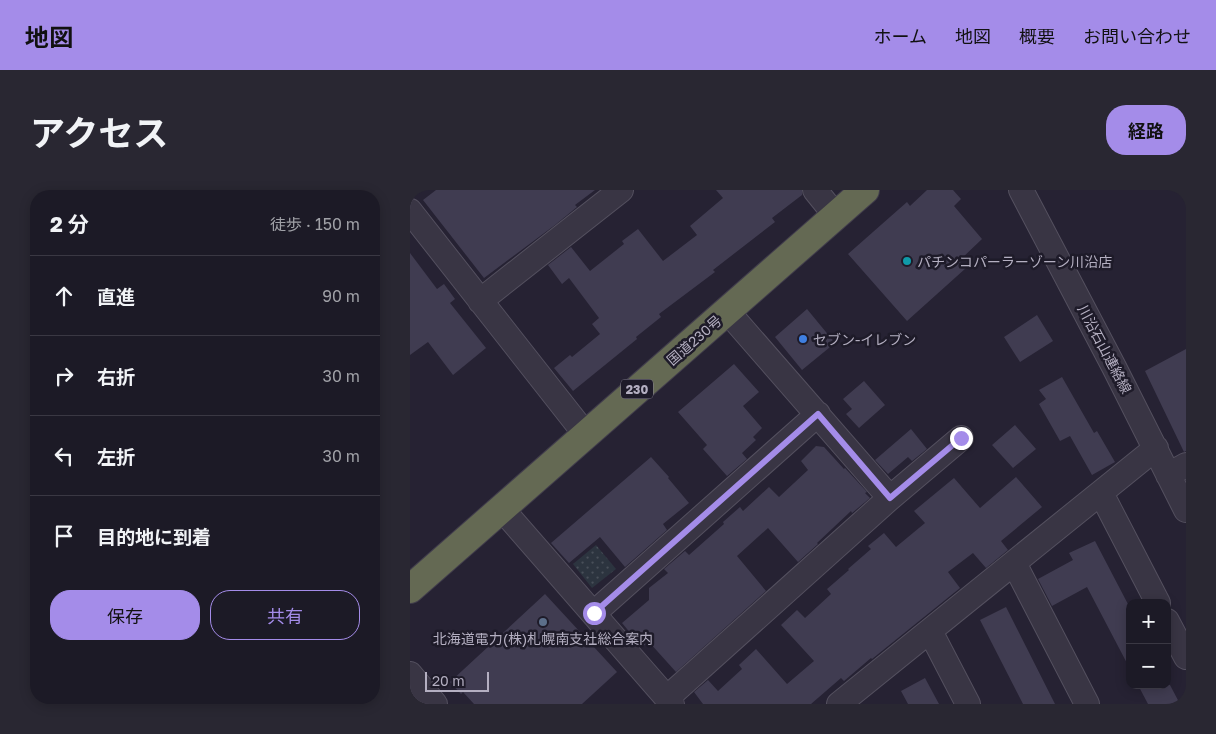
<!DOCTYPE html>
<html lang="ja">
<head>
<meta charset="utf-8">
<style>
  :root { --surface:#1c1a26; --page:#292732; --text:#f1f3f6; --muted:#a0a1a7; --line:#3a3843; --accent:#a48ce9 }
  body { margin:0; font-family:"Golos Text","Noto Sans JP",sans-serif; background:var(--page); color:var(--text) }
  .controls { position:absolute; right:15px; bottom:15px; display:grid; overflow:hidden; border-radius:10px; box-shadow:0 2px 12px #0003 }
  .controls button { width:45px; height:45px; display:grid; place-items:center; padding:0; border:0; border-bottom:1px solid var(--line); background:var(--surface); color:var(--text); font:25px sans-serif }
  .scale { position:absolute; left:15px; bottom:12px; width:64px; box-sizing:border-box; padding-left:5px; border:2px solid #b4afc1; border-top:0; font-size:14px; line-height:18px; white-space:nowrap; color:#b4afc1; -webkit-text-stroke:4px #1e1b29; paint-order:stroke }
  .stop { position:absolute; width:15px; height:15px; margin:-11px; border:4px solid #a48ce9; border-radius:50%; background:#fff }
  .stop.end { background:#a48ce9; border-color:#fff; box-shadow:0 1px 5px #0008 }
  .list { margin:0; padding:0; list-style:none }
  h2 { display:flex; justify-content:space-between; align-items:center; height:65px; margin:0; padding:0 20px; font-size:21px }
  h2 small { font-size:16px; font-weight:400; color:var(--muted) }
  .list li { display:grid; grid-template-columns:32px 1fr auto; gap:15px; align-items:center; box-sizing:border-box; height:80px; padding:0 20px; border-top:1px solid var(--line) }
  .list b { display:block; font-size:19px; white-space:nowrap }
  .list em { font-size:16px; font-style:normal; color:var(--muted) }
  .actions { display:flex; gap:10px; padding:15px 20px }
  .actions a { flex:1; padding:11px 0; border:1px solid var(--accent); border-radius:20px; text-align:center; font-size:18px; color:var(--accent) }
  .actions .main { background:var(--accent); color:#111 }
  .icon { flex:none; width:28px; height:28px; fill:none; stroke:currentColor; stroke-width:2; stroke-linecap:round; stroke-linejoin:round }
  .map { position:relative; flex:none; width:776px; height:514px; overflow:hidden; border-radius:20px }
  header { display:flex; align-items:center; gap:30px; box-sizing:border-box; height:70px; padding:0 25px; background:var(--accent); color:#111 }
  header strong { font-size:24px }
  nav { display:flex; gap:28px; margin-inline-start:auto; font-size:18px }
  .intro { display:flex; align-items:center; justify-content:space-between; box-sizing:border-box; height:120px; padding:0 30px }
  h1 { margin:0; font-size:35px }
  .button { padding:12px 22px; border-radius:20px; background:var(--accent); color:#111; font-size:18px; font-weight:700 }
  main { display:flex; gap:30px; padding:0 30px }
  aside { flex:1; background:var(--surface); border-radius:20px; box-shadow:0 2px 12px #0003 }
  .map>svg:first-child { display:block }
  .park { fill:url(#park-dots) }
  .building { fill:#403c51 }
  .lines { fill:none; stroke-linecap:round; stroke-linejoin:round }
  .minor-casing { stroke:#54505f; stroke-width:26 }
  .highway-casing { stroke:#413d4c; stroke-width:30 }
  .minor { stroke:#393544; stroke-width:24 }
  .highway { stroke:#646953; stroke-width:28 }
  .route { stroke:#a48ce9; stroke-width:6 }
  .culture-dot { fill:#0f9aa8; stroke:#1e1b29; stroke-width:2 }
  .shop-dot { fill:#3f7fe0; stroke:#1e1b29; stroke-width:2 }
  .service-dot { fill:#5c6f8a; stroke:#1e1b29; stroke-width:2 }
  .labels { text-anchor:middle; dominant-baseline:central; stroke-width:5; stroke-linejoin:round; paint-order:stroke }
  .shield { fill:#1e1b29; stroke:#878393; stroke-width:1 }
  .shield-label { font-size:12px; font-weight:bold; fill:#b4afc1 }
  .poi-label { font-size:14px; fill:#b4afc1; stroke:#1e1b29; text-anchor:start }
  .street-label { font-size:14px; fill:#b4afc1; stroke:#1e1b29 }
</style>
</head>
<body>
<header>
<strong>地図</strong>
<nav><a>ホーム</a><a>地図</a><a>概要</a><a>お問い合わせ</a></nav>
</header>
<div class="intro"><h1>アクセス</h1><a class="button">経路</a></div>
<main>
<aside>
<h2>2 分<small>徒歩 · 150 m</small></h2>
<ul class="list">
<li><svg class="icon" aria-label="ahead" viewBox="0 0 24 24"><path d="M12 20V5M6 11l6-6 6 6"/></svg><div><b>直進</b></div><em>90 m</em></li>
<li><svg class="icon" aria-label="right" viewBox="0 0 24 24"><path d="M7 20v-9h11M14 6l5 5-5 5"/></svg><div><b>右折</b></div><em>30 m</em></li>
<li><svg class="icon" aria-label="left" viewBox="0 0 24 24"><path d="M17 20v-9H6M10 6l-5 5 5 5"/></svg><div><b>左折</b></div><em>30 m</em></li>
<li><svg class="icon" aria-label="arrive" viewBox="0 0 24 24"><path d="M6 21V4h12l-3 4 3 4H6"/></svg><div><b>目的地に到着</b></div></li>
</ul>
<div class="actions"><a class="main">保存</a><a>共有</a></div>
</aside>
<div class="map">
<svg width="776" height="514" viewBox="0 0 776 514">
  <defs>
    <pattern id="park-dots" width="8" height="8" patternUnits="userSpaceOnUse" patternTransform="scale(1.25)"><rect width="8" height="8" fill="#2c343f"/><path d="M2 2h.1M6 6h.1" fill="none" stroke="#484f59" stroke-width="1.8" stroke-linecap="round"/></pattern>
  </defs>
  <rect width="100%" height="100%" fill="#262233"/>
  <path class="park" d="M186 355 206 379 182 398 163 374Z"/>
  <path class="building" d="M26 0H185L165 15 167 17 145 35 74 88 13 10Z
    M306 0H392V5L362 28 365 32 303 80 305 82 249 124 251 127 226 147 227 149 163 201 144 178 160 165 162 167 190 144 182 134 189 128 159 88 152 94 138 75 161 57 180 81 214 54 212 51 228 39 253 71 287 45 280 36 313 8Z
    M517 0H543L551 9 544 16 572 49 549 71 556 78 497 131 438 64 497 12 500 16Z
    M0 63 27 99 34 94 45 109 40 113 76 158 43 185 18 152 0 165Z
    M397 119 425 153 392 180 365 147Z
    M627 125 643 151 610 172 594 147Z
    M776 159V261L774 262 735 181Z
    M324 174 349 202 333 216 352 238 343 247 346 250 332 263 337 269 317 286 293 259 297 255 268 222Z
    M652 187 684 243 687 241 705 272 682 285 660 246 650 251 629 214 636 209 629 200Z
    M454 191 475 215 449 238 436 224 442 219 433 209Z
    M605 235 626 259 603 278 582 255Z
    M501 239 517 259 502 271 498 267 478 284 465 270Z
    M406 256 414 257 434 279 435 278 457 302 455 303 460 308 442 323 441 321 407 353 408 354 388 372 358 338 327 366 356 401 266 482 239 452 232 457 212 433 239 410V398L258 383 254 379 275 361 279 365 314 334 313 332 330 317 333 321 359 297 369 307 398 280 391 271Z
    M241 267 259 287 258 288 279 313 253 334 257 340 215 377 190 347 159 373 141 353Z
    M606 287 632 317 591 351 598 360 576 378 563 363 538 382 550 398 462 469 461 468 434 491 431 488 401 514H293L284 502 298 490 308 501 332 479 329 475 346 459 377 494 404 471 371 435 387 420 395 428 421 404 417 399 439 380 438 379 461 359 458 356 474 343 486 357 515 333 504 321 544 288 570 318Z
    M685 351 720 418V479L677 397 642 416 628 389 663 370 659 363Z
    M135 404 207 482 172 514H64L53 502 51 504 40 492Z
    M596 417 645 514H613L570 430Z
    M515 488 529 514H498L491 501Z
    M728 495H760L770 514H738Z"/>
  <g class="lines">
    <g class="minor-casing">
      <path id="minor" d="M405 0 426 26
        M611 0 704 177 776 320
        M0 21 176 245
        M70 111 211 0
        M317 121 480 308
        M758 285 776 275
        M691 303 748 413
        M92 319 262 514
        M604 373 677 514
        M184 423 408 224
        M757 431 776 467
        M520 441 558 514
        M0 484 25 514
        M257 508 480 308 551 248
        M429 514 746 258"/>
    </g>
    <g class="highway-casing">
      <path id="highway" d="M0 399 455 0"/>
    </g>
    <use href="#minor" class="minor"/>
    <use href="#highway" class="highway"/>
  </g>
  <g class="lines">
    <path class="route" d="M184 423 408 224 480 308 551 248"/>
  </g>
  <circle class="culture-dot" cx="497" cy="71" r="5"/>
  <circle class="shop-dot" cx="393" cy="149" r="5"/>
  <circle class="service-dot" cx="133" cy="432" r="5"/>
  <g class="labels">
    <rect class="shield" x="211" y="189.5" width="32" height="19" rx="4"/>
    <g class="shield-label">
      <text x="227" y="199">230</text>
    </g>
    <g class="poi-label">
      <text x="507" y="71">パチンコパーラーゾーン川沿店</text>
      <text x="403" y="149">セブン-イレブン</text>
      <text x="133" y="448" text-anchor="middle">北海道電力(株)札幌南支社総合案内</text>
    </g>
    <g class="street-label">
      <text transform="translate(284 150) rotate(-41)">国道230号</text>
      <text transform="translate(695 159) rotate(62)">川沿石山連絡線</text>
    </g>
  </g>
</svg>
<div class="controls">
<button>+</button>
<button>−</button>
</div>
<div class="scale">20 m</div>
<div class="stop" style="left:184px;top:423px"></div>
<div class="stop end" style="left:551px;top:248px"></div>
</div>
</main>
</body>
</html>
